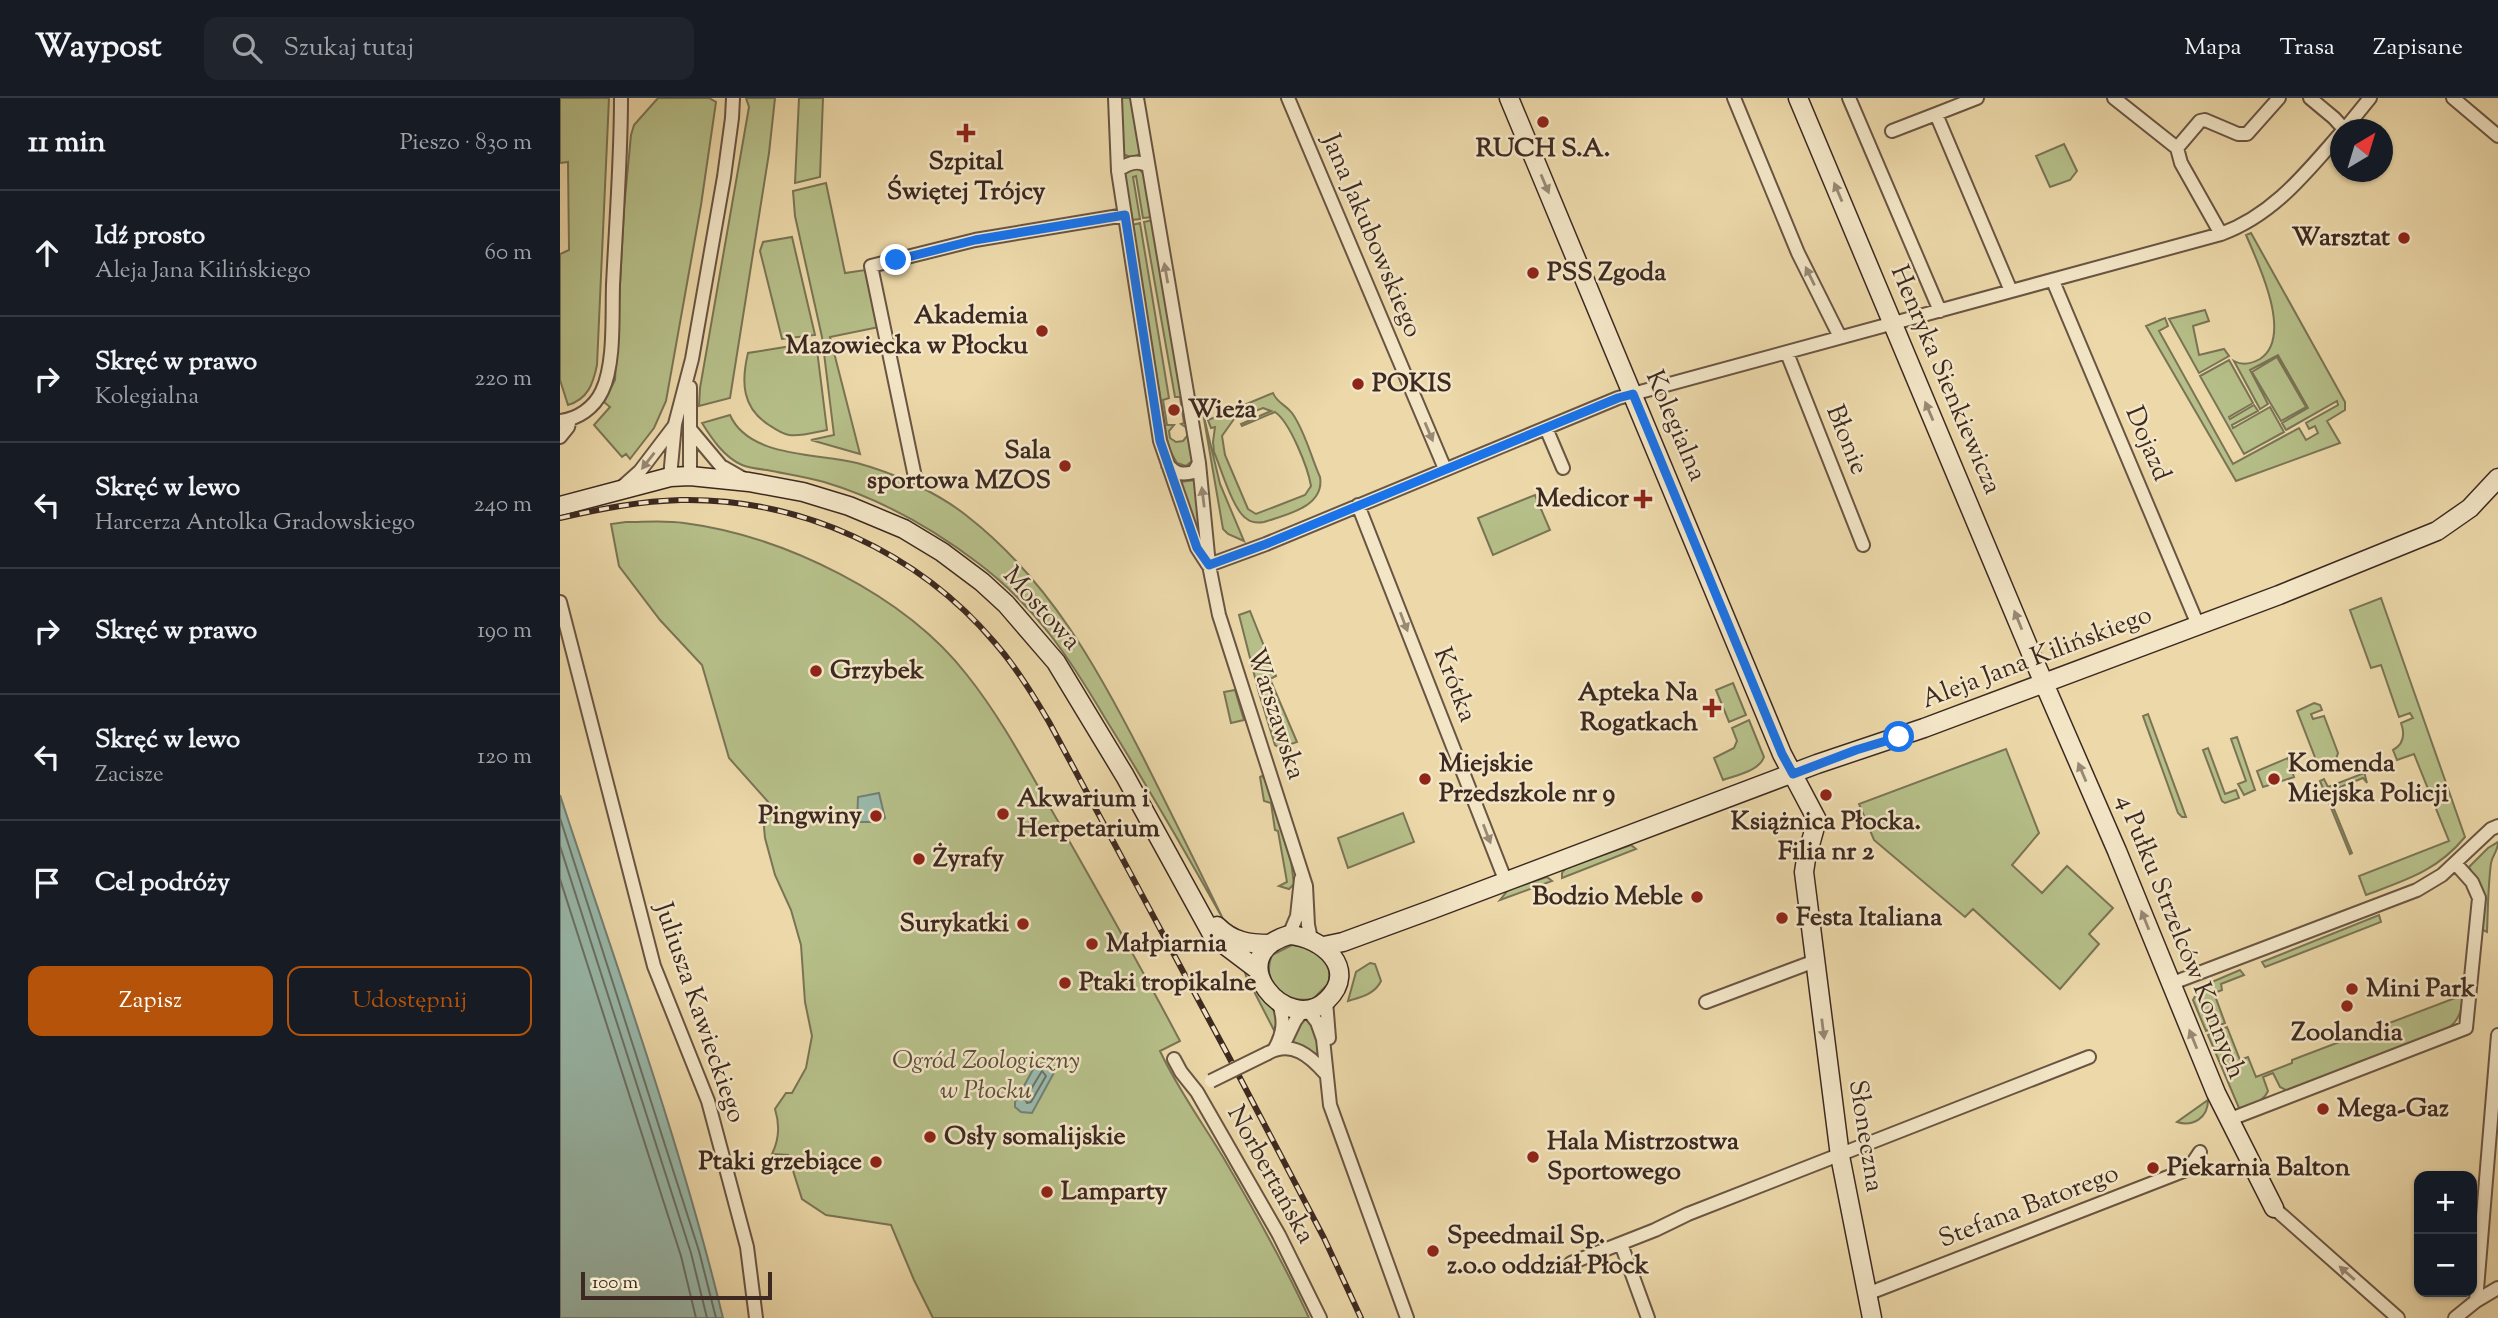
<!DOCTYPE html>
<html lang="pl">
<head>
<meta charset="utf-8">
<style>
  :root { --surface:#171b24; --page:#20242c; --text:#f1f3f6; --muted:#9ea1a6; --line:#363941; --accent:#b45309 }
  body { margin:0; font-family:"Sorts Mill Goudy",serif; background:var(--page); color:var(--text) }
  .controls { position:absolute; right:21px; bottom:21px; display:grid; overflow:hidden; border-radius:14px; box-shadow:0 2px 5px #0004 }
  .controls button { width:63px; height:63px; display:grid; place-items:center; padding:0; border:0; border-bottom:2px solid var(--line); background:var(--surface); color:var(--text); font:35px sans-serif }
  .compass { position:absolute; left:1770px; top:21px; width:63px; height:63px; border-radius:50%; background:var(--surface); box-shadow:0 2px 5px #0004; rotate:38deg }
  .scale { position:absolute; left:21px; bottom:18px; width:191px; box-sizing:border-box; padding-left:7px; border:4px solid #3d2921; border-top:0; font-size:19px; line-height:24px; white-space:nowrap; color:#3d2921; -webkit-text-stroke:5px #f3e6c7; paint-order:stroke }
  .stop { position:absolute; width:21px; height:21px; margin:-16px; border:5px solid #1a73e8; border-radius:50%; background:#fff }
  .stop.end { background:#1a73e8; border-color:#fff; box-shadow:0 2px 7px #0008 }
  .list { margin:0; padding:0; list-style:none }
  h2 { display:flex; justify-content:space-between; align-items:center; height:91px; margin:0; padding:0 28px; font-size:30px }
  h2 small { font-size:23px; font-weight:400; color:var(--muted) }
  .list li { display:grid; grid-template-columns:46px 1fr auto; gap:21px; align-items:center; box-sizing:border-box; height:126px; padding:0 28px; border-top:2px solid var(--line) }
  .list b { display:block; font-size:26px; white-space:nowrap }
  .list p { margin:0; font-size:23px; white-space:nowrap; color:var(--muted) }
  .list em { font-size:23px; font-style:normal; color:var(--muted) }
  .actions { display:flex; gap:14px; padding:21px 28px }
  .actions a { flex:1; padding:16px 0; border:2px solid var(--accent); border-radius:14px; text-align:center; font-size:24px; color:var(--accent) }
  .actions .main { background:var(--accent); color:#fff }
  .icon { flex:none; width:38px; height:38px; fill:none; stroke:currentColor; stroke-width:2; stroke-linecap:round; stroke-linejoin:round }
  .map { position:relative; flex:none; width:1938px; height:1220px; overflow:hidden }
  header { display:flex; align-items:center; gap:42px; box-sizing:border-box; height:98px; padding:0 35px; background:var(--surface); border-bottom:2px solid var(--line) }
  header strong { font-size:33px }
  nav { display:flex; gap:38px; margin-inline-start:auto; font-size:24px }
  .search { width:490px; height:63px; background:var(--page); display:flex; align-items:center; gap:18px; box-sizing:border-box; padding:0 24px; border-radius:14px; color:var(--muted); font-size:26px }
  main { display:flex }
  aside { flex:1; background:var(--surface) }
  .map>svg:first-child { display:block }
  .green { fill:#b6bf89; stroke:#7a7455; stroke-width:2; fill-rule:evenodd }
  .water { fill:#99b9ab; stroke:#747f74; stroke-width:2 }
  .lines { fill:none; stroke-linecap:round; stroke-linejoin:round }
  .shore { stroke:#6b7166; stroke-width:2 }
  .street-casing { stroke:#695543; stroke-width:16 }
  .secondary-casing { stroke:#3d2921; stroke-width:21 }
  .street { stroke:#f3e6c7; stroke-width:12 }
  .secondary { stroke:#f3e6c7; stroke-width:18 }
  .rail-casing { stroke:#3d2921; stroke-width:6 }
  .rail { stroke:#f3e6c7; stroke-width:3.5; stroke-dasharray:10; stroke-linecap:butt }
  .street-bridge-casing { stroke:#695543; stroke-width:16; stroke-linecap:butt }
  .street-bridge { stroke:#f3e6c7; stroke-width:12 }
  .oneway { fill:#988874 }
  .route { stroke:#1a73e8; stroke-width:9 }
  .poi-dot { fill:#8f2418; stroke:#f3e6c7; stroke-width:2.5 }
  .labels { text-anchor:middle; dominant-baseline:central; stroke-width:5; stroke-linejoin:round; paint-order:stroke }
  .poi-label { font-size:26px; font-weight:bold; fill:#3d2921; stroke:#f3e6c7; text-anchor:start }
  .street-label { font-size:26px; fill:#3d2921; stroke:#f3e6c7 }
  .park-label { font-size:26px; font-style:italic; fill:#5b4e3b; stroke:#f3e6c7 }
</style>
</head>
<body>
<header>
<strong>Waypost</strong>
<div class="search"><svg class="icon" aria-label="search" viewBox="0 0 24 24"><circle cx="10" cy="10" r="6"/><path d="M15 15l6 6"/></svg>Szukaj tutaj</div>
<nav><a>Mapa</a><a>Trasa</a><a>Zapisane</a></nav>
</header>
<main>
<aside>
<h2>11 min<small>Pieszo · 830 m</small></h2>
<ul class="list">
<li><svg class="icon" aria-label="ahead" viewBox="0 0 24 24"><path d="M12 20V5M6 11l6-6 6 6"/></svg><div><b>Idź prosto</b><p>Aleja Jana Kilińskiego</p></div><em>60 m</em></li>
<li><svg class="icon" aria-label="right" viewBox="0 0 24 24"><path d="M7 20v-9h11M14 6l5 5-5 5"/></svg><div><b>Skręć w prawo</b><p>Kolegialna</p></div><em>220 m</em></li>
<li><svg class="icon" aria-label="left" viewBox="0 0 24 24"><path d="M17 20v-9H6M10 6l-5 5 5 5"/></svg><div><b>Skręć w lewo</b><p>Harcerza Antolka Gradowskiego</p></div><em>240 m</em></li>
<li><svg class="icon" aria-label="right" viewBox="0 0 24 24"><path d="M7 20v-9h11M14 6l5 5-5 5"/></svg><div><b>Skręć w prawo</b></div><em>190 m</em></li>
<li><svg class="icon" aria-label="left" viewBox="0 0 24 24"><path d="M17 20v-9H6M10 6l-5 5 5 5"/></svg><div><b>Skręć w lewo</b><p>Zacisze</p></div><em>120 m</em></li>
<li><svg class="icon" aria-label="arrive" viewBox="0 0 24 24"><path d="M6 21V4h12l-3 4 3 4H6"/></svg><div><b>Cel podróży</b></div></li>
</ul>
<div class="actions"><a class="main">Zapisz</a><a>Udostępnij</a></div>
</aside>
<div class="map">
<svg width="1938" height="1220" viewBox="0 0 1938 1220">
  <rect width="100%" height="100%" fill="#ecd8a9"/>
  <filter id="stains"><feTurbulence type="fractalNoise" baseFrequency=".00286" numOctaves="4"/><feColorMatrix values="0 0 0 0 .2 0 0 0 0 .09 0 0 0 0 .02 0 0 0 .5 -.17"/></filter>
  <radialGradient id="worn" r=".72"><stop offset=".6" stop-color="#630" stop-opacity="0"/><stop offset="1" stop-color="#630" stop-opacity=".3"/></radialGradient>
  <path class="green" d="M0 0H49L37 267C33 286 28 301 8 307L0 282V156L9 152 8 64 0 65Z
    M98 0H149L156 4 141 107 106 303 94 330 70 361 66 356 62 359 34 327 50 309 44 304 55 282 64 110 71 37 74 27Z
    M186 0H215L209 55 170 300 139 308 140 290 189 9Z
    M239 0H263L260 79 235 85Z
    M561 0H571L581 55 573 60 563 56Z
    M1504 46 1517 73 1510 82 1490 89 1476 58Z
    M578 70 584 76 593 119 583 120 576 78 573 79 580 121 571 122 564 79 567 72Z
    M266 85 285 175 305 172 319 229 270 239 300 356 251 342 274 337 262 239 235 118 233 93Z
    M593 122 633 362 626 368 617 365 610 353 607 341 572 127 580 125 609 300 603 302 607 327H614L609 333 610 340 616 344 623 343 628 337 627 330 621 326 624 325 620 299H615L584 124Z
    M1691 135 1785 304V312L1767 323 1780 345 1676 383 1586 228 1605 220 1608 228 1599 233 1673 366 1739 330 1746 342 1758 335 1755 328 1749 331 1746 325 1778 307 1777 303 1726 332 1722 325 1748 310 1718 257 1690 272 1708 306 1700 311 1674 263C1683 268 1691 266 1700 261 1734 239 1698 165 1686 137Z
    M232 139 255 237 222 241 200 153 203 144Z
    M1645 212 1649 223 1633 228 1639 257 1664 251 1669 258 1639 275 1609 221Z
    M256 244 267 332C256 334 240 339 229 337 222 336 215 331 209 327 182 310 181 284 188 255Z
    M1717 259 1746 309 1721 323 1692 274Z
    M1669 262 1693 305 1669 319 1670 321 1694 307 1698 313 1672 327 1673 330 1710 309 1724 334 1684 356 1640 278Z
    M713 295C717 305 725 306 732 315 745 333 751 359 760 379 765 409 725 417 704 424 698 425 692 425 687 421 673 413 661 370 654 354L653 344 655 329 651 330 648 322ZM703 310 711 313 681 326 682 328 715 314C730 324 748 370 751 388L745 397 696 416 688 411 665 357 662 338 674 321Z
    M643 315 660 386 684 443 668 436 663 431Z
    M170 317C189 360 257 355 297 365 334 375 377 394 407 418 489 482 537 569 583 659 610 713 637 767 663 821 625 753 586 686 545 620 509 559 475 508 418 465 372 430 321 401 264 384 246 379 226 376 207 372 199 371 189 370 182 367 164 359 152 341 142 325Z
    M635 382 644 452 620 384Z
    M975 397 990 432 933 457 918 420Z
    M66 424C85 424 105 422 124 425 224 438 345 497 407 577 443 622 470 675 499 725 540 797 581 869 620 943L600 953C617 990 642 1024 663 1059 694 1112 724 1165 749 1220H373L354 1182 331 1127 266 1117 242 1101 228 1057 212 1056C219 1042 220 1027 215 1011L226 995H232L246 970 252 938 245 904 241 847 231 812 215 777 205 740 204 729 210 706 169 660 142 567 100 522 59 468 51 426Z
    M1821 500 1905 739C1877 773 1846 782 1806 797L1799 778 1889 743 1854 656 1837 662 1833 652C1844 646 1845 636 1841 625L1853 620 1850 615 1839 619 1821 567 1811 570 1790 512Z
    M690 513 716 578 710 581 737 644 720 650 715 647 699 595 679 517Z
    M1173 585 1186 617 1169 624 1156 592Z
    M675 592 684 622 671 625 664 594Z
    M1754 605 1760 607 1762 612 1751 616 1753 621 1764 618 1778 655 1776 661 1761 668 1758 667 1737 613Z
    M1588 616 1626 719H1622L1618 715 1583 618Z
    M1189 622 1204 659C1199 673 1177 677 1163 682L1154 660 1174 650 1177 643 1172 630Z
    M1677 639 1695 692 1684 697 1678 686 1686 683 1671 641Z
    M1648 650 1665 696 1676 692 1679 700 1665 705 1662 703 1643 652Z
    M1446 651 1479 735 1452 767 1482 795 1507 768 1553 810 1529 836 1539 846 1500 891 1413 811 1405 819 1314 742 1299 706Z
    M1728 660 1734 679 1703 689 1697 673Z
    M1800 670H1803L1807 685 1803 680 1767 694 1792 755 1790 756 1760 683 1764 681 1768 689 1802 676Z
    M702 678 705 681 731 763 734 786 729 791 719 788 727 784 718 733 715 732 711 705 704 703 700 679Z
    M843 715 854 744 788 770 778 740Z
    M1938 744C1938 753 1933 756 1931 765 1928 788 1928 811 1927 834L1921 831 1913 777 1909 769 1928 750Z
    M1071 747 1076 751 1002 780V775L1006 770Z
    M987 779 992 783 940 802 948 792Z
    M1819 817 1821 824 1705 869 1702 864Z
    M732 847C753 849 775 862 768 886L753 901C726 906 700 885 712 857Z
    M810 865 815 866 821 883C815 896 801 899 788 903L796 874Z
    M683 867C700 890 720 907 717 938L686 878Z
    M1680 872 1684 877 1661 886 1662 892 1654 895 1665 925 1646 933 1633 902 1640 889Z
    M1903 897C1903 911 1899 923 1887 931L1728 993 1720 989 1713 975 1703 979 1708 993C1703 1004 1690 1010 1679 1010L1648 937 1667 929 1680 962 1688 959 1696 979 1732 965V962Z
    M745 918 756 931 758 957 732 944 736 930Z
    M1648 1002C1648 1020 1633 1029 1617 1024Z"/>
  <path class="water" d="M319 695 325 720 319 724H297L298 699Z
    M0 697C57 870 120 1043 163 1220H0Z
    M486 964 496 971 472 1015 461 1014 455 1009V1004L475 968Z"/>
  <g class="lines">
    <path class="shore" d="M0 720 139 1153 156 1220
      M0 748 131 1155 147 1220
      M0 781 121 1158 136 1220
      M482 973 486 978 471 1004 467 1005 465 1001Z"/>
    <g class="street-casing">
      <path id="street" d="M555 0 558 73 600 343 637 450 648 467
        M577 0 639 365 649 467 659 517 746 788 748 827 751 841
        M728 0 885 371
        M1174 0 1238 155 1280 239
        M1289 0 1380 213
        M1554 0 1617 50
        M1750 0 1774 20 1784 31
        M1893 0 1938 38
        M1376 16 1417 0
        M1784 32 1810 0
        M1332 33 1376 16 1451 193
        M558 73C567 65 576 62 587 67
        M1661 136 1621 65 1617 50 1640 23 1645 22 1678 36H1687L1719 0
        M1493 183 1638 527
        M1227 255 1303 447
        M130 289V378
        M0 323C18 321 34 310 42 293 55 266 52 218 53 187 56 125 61 62 61 0
        M986 330 1003 370
        M130 331 161 368 182 380
        M0 339 8 329 10 321
        M608 367C616 376 622 377 634 374L639 365
        M110 379 115 326 132 261 164 79 172 20 173 0
        M355 379 311 168 415 142 565 117
        M61 390 80 373 115 327
        M798 407 946 784
        M649 467 706 446 1058 300 1661 136C1713 117 1745 76 1780 36
        M0 504 94 868 148 1003 187 1149 196 1220
        M729 837 737 818 741 781
        M1610 886 1857 792 1882 777 1931 731 1938 728
        M766 903 769 940
        M1146 904 1255 863
        M747 911 757 924 763 941 770 1007 847 1220
        M725 944 735 923 744 911
        M714 952C724 935 725 921 718 903
        M708 955C732 942 750 958 765 975
        M614 961 621 974 637 994 719 1137 760 1220
        M1668 1022 1906 930 1919 800 1912 784 1895 765
        M1714 1110 1838 1220
        M1061 1146 1088 1220
        M1011 1165 1095 1132 1128 1116 1529 959
        M1307 1196 1626 1072 1632 1066 1640 1054
        M1916 1203 1938 937
        M1895 1220 1916 1203 1938 1190"/>
    </g>
    <g class="secondary-casing">
      <path id="secondary" d="M949 0 1222 656 1257 722 1246 761 1244 774 1280 1058 1312 1220
        M1238 0 1473 560 1557 753 1656 995 1714 1110
        M0 408 110 379 130 378 189 384 243 394 289 408 344 431 382 454 422 484 446 506 496 564 565 678 653 838 698 872
        M657 828C673 844 689 846 710 846
        M729 837C762 839 799 871 767 902 728 940 658 858 729 837Z
        M764 848 783 844 873 811 1257 666 1364 630 1719 497 1877 433 1910 410 1938 380"/>
    </g>
    <use href="#street" class="street"/>
    <use href="#secondary" class="secondary"/>
    <g class="rail-casing">
      <path id="rail" d="M0 420C40 411 80 403 121 402 241 400 358 454 435 545 456 569 473 597 489 624L669 959 764 1140 801 1220"/>
    </g>
    <use href="#rail" class="rail"/>
    <g class="street-bridge-casing">
      <path id="street-bridge" d="M651 983 708 955"/>
    </g>
    <use href="#street-bridge" class="street-bridge"/>
  </g>
  <defs><path id="oneway-solid" d="M-6-.8H1V-3.2L6.5 0L1 3.2V.8H-6Z" transform="scale(1.75)"/></defs>
  <g class="oneway">
    <use href="#oneway-solid" transform="translate(985 86) rotate(67)"/>
    <use href="#oneway-solid" transform="translate(1278 94) rotate(-113)"/>
    <use href="#oneway-solid" transform="translate(606 175) rotate(-100)"/>
    <use href="#oneway-solid" transform="translate(1250 178) rotate(-116)"/>
    <use href="#oneway-solid" transform="translate(1369 313) rotate(-113)"/>
    <use href="#oneway-solid" transform="translate(869 334) rotate(67)"/>
    <use href="#oneway-solid" transform="translate(88 363) rotate(128)"/>
    <use href="#oneway-solid" transform="translate(643 399) rotate(-97)"/>
    <use href="#oneway-solid" transform="translate(1458 522) rotate(-112)"/>
    <use href="#oneway-solid" transform="translate(844 524) rotate(69)"/>
    <use href="#oneway-solid" transform="translate(1522 674) rotate(-113)"/>
    <use href="#oneway-solid" transform="translate(927 736) rotate(69)"/>
    <use href="#oneway-solid" transform="translate(1585 822) rotate(-112)"/>
    <use href="#oneway-solid" transform="translate(1263 931) rotate(83)"/>
    <use href="#oneway-solid" transform="translate(1633 941) rotate(-112)"/>
    <use href="#oneway-solid" transform="translate(1787 1175) rotate(-139)"/>
  </g>
  <g class="lines">
    <path class="route" d="M336 162 415 142 565 117 600 343 637 450 649 467 706 446 1058 300 1073 296 1222 656 1233 676 1296 652 1339 639"/>
  </g>
  <g class="poi-dot">
    <circle cx="983" cy="24" r="7"/>
    <path d="M402.5 24.5h7v7h7v7h-7v7h-7v-7h-7v-7h7z"/>
    <circle cx="1844" cy="140" r="7"/>
    <circle cx="973" cy="175" r="7"/>
    <circle cx="482" cy="233" r="7"/>
    <circle cx="798" cy="286" r="7"/>
    <circle cx="614" cy="312" r="7"/>
    <circle cx="505" cy="368" r="7"/>
    <path d="M1079.5 390.5h7v7h7v7h-7v7h-7v-7h-7v-7h7z"/>
    <circle cx="256" cy="573" r="7"/>
    <path d="M1148.5 599.5h7v7h7v7h-7v7h-7v-7h-7v-7h7z"/>
    <circle cx="865" cy="681" r="7"/>
    <circle cx="1714" cy="681" r="7"/>
    <circle cx="1266" cy="697" r="7"/>
    <circle cx="443" cy="716" r="7"/>
    <circle cx="316" cy="718" r="7"/>
    <circle cx="359" cy="761" r="7"/>
    <circle cx="1137" cy="799" r="7"/>
    <circle cx="1222" cy="820" r="7"/>
    <circle cx="463" cy="826" r="7"/>
    <circle cx="532" cy="846" r="7"/>
    <circle cx="505" cy="885" r="7"/>
    <circle cx="1792" cy="891" r="7"/>
    <circle cx="1787" cy="908" r="7"/>
    <circle cx="1763" cy="1011" r="7"/>
    <circle cx="370" cy="1039" r="7"/>
    <circle cx="973" cy="1059" r="7"/>
    <circle cx="316" cy="1064" r="7"/>
    <circle cx="1593" cy="1070" r="7"/>
    <circle cx="487" cy="1094" r="7"/>
    <circle cx="873" cy="1153" r="7"/>
  </g>
  <g class="labels">
    <g class="poi-label">
      <text x="983" y="51" text-anchor="middle">RUCH S.A.</text>
      <text x="406" y="64" text-anchor="middle">Szpital<tspan x="406" dy="30">Świętej Trójcy</tspan></text>
      <text x="1830" y="140" text-anchor="end">Warsztat</text>
      <text x="987" y="175">PSS Zgoda</text>
      <text x="468" y="218" text-anchor="end">Akademia<tspan x="468" dy="30">Mazowiecka w Płocku</tspan></text>
      <text x="812" y="286">POKIS</text>
      <text x="628" y="312">Wieża</text>
      <text x="491" y="353" text-anchor="end">Sala<tspan x="491" dy="30">sportowa MZOS</tspan></text>
      <text x="1069" y="401" text-anchor="end">Medicor</text>
      <text x="270" y="573">Grzybek</text>
      <text x="1138" y="595" text-anchor="end">Apteka Na<tspan x="1138" dy="30">Rogatkach</tspan></text>
      <text x="879" y="666">Miejskie<tspan x="879" dy="30">Przedszkole nr 9</tspan></text>
      <text x="1728" y="666">Komenda<tspan x="1728" dy="30">Miejska Policji</tspan></text>
      <text x="457" y="701">Akwarium i<tspan x="457" dy="30">Herpetarium</tspan></text>
      <text x="302" y="718" text-anchor="end">Pingwiny</text>
      <text x="1266" y="724" text-anchor="middle">Książnica Płocka.<tspan x="1266" dy="30">Filia nr 2</tspan></text>
      <text x="373" y="761">Żyrafy</text>
      <text x="1123" y="799" text-anchor="end">Bodzio Meble</text>
      <text x="1236" y="820">Festa Italiana</text>
      <text x="449" y="826" text-anchor="end">Surykatki</text>
      <text x="546" y="846">Małpiarnia</text>
      <text x="519" y="885">Ptaki tropikalne</text>
      <text x="1806" y="891">Mini Park</text>
      <text x="1787" y="935" text-anchor="middle">Zoolandia</text>
      <text x="1777" y="1011">Mega-Gaz</text>
      <text x="384" y="1039">Osły somalijskie</text>
      <text x="987" y="1044">Hala Mistrzostwa<tspan x="987" dy="30">Sportowego</tspan></text>
      <text x="302" y="1064" text-anchor="end">Ptaki grzebiące</text>
      <text x="1607" y="1070">Piekarnia Balton</text>
      <text x="501" y="1094">Lamparty</text>
      <text x="887" y="1138">Speedmail Sp.<tspan x="887" dy="30">z.o.o oddział Płock</tspan></text>
    </g>
    <g class="street-label">
      <text transform="translate(811 138) rotate(67)">Jana Jakubowskiego</text>
      <text transform="translate(1385 282) rotate(67)">Henryka Sienkiewicza</text>
      <text transform="translate(1115 328) rotate(67)">Kolegialna</text>
      <text transform="translate(1286 342) rotate(68)">Błonie</text>
      <text transform="translate(1587 346) rotate(67)">Dojazd</text>
      <text transform="translate(481 511) rotate(48)">Mostowa</text>
      <text transform="translate(1477 560) rotate(-21)">Aleja Jana Kilińskiego</text>
      <text transform="translate(894 587) rotate(69)">Krótka</text>
      <text transform="translate(715 616) rotate(72)">Warszawska</text>
      <text transform="translate(1620 839) rotate(68)">4 Pułku Strzelców Konnych</text>
      <text transform="translate(139 915) rotate(71)">Juliusza Kawieckiego</text>
      <text transform="translate(1305 1038) rotate(81)">Słoneczna</text>
      <text transform="translate(710 1077) rotate(61)">Norbertańska</text>
      <text transform="translate(1469 1109) rotate(-21)">Stefana Batorego</text>
    </g>
    <g class="park-label">
      <text x="426" y="963">Ogród Zoologiczny<tspan x="426" dy="30">w Płocku</tspan></text>
    </g>
  </g>
  <rect width="100%" height="100%" filter="url(#stains)"/>
  <rect width="100%" height="100%" fill="url(#worn)"/>
</svg>
<div class="controls">
<button>+</button>
<button>−</button>
</div>
<svg class="compass" viewBox="-18 -18 36 36"><path d="M0-13l5 13h-10z" fill="#e53935"/><path d="M0 13l5-13h-10z" fill="#9ea1a6"/></svg>
<div class="scale">100 m</div>
<div class="stop" style="left:1339px;top:639px"></div>
<div class="stop end" style="left:336px;top:162px"></div>
</div>
</main>
</body>
</html>
